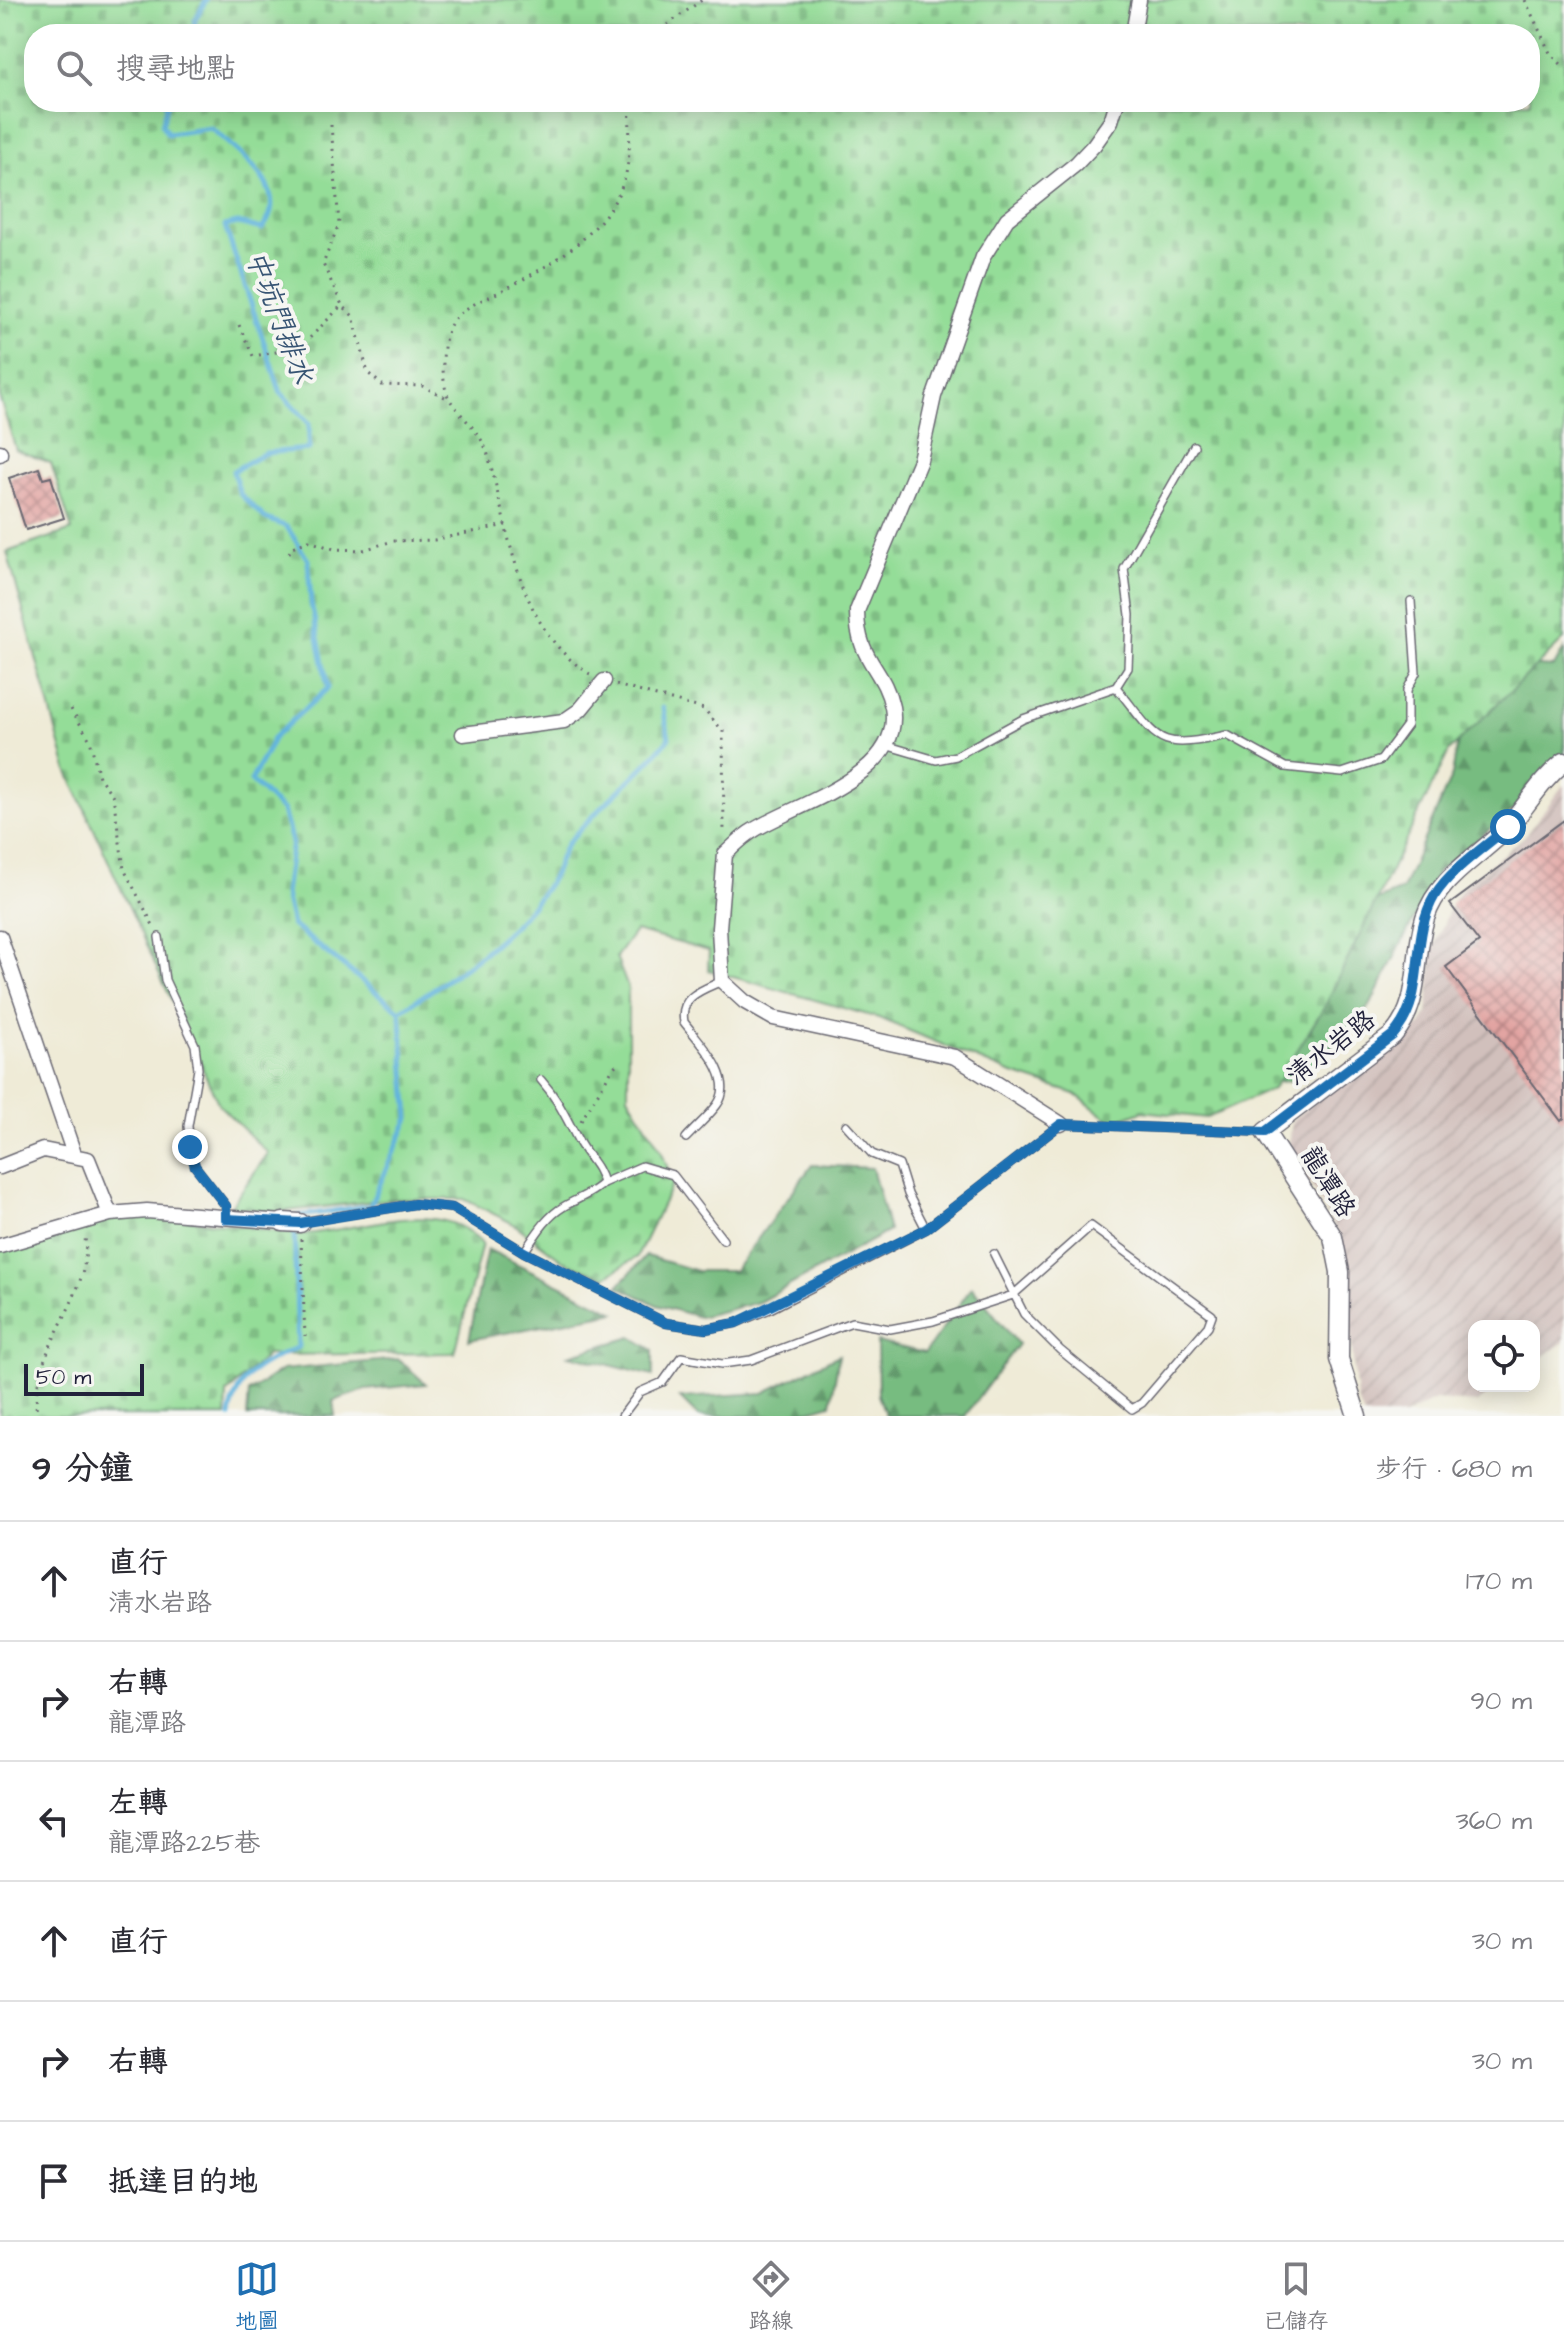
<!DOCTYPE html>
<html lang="zh-TW">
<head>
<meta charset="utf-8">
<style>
  :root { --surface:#fff; --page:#f2f2f3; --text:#2b2b33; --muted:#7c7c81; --line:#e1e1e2; --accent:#1f6fb2 }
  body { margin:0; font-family:"Architects Daughter","LXGW WenKai TC",sans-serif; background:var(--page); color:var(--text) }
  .controls { position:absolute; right:24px; bottom:24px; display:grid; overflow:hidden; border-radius:16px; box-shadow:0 4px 20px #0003 }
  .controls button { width:72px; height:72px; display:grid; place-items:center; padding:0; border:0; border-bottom:2px solid var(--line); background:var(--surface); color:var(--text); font:40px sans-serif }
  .scale { position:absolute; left:24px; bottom:20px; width:120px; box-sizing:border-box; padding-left:8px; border:4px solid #22223b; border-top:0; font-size:22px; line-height:28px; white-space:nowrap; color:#22223b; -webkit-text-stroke:6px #f6f6f2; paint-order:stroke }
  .stop { position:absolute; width:24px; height:24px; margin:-18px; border:6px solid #1f6fb2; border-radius:50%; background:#fff }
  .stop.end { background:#1f6fb2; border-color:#fff; box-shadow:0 2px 8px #0008 }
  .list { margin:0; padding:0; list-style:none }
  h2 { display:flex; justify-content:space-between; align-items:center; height:104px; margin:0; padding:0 32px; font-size:34px }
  h2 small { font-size:26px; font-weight:400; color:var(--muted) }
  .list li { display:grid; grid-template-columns:52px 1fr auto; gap:24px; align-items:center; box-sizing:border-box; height:120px; padding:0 32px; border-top:2px solid var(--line) }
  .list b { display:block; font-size:30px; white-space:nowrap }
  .list p { margin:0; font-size:26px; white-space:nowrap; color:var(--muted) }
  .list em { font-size:26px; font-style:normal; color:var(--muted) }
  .icon { flex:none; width:44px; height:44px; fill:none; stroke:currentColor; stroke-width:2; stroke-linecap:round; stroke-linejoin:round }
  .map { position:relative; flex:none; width:1564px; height:1416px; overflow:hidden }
  .search { position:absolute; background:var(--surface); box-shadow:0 4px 20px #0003; left:24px; right:24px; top:24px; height:88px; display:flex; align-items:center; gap:20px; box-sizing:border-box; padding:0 28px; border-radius:32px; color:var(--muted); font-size:30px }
  .sheet { height:824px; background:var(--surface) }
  nav { display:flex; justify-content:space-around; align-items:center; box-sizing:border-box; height:112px; border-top:2px solid var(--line); background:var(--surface); font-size:22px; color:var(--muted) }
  nav a { display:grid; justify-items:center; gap:4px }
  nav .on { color:var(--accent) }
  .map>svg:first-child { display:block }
  .industrial { fill:url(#industrial-furrows) }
  .forest { fill:url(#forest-firs); stroke:#4c6f5e; stroke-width:2 }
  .cemetery { fill:url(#cemetery-stones); stroke:#5b806a; stroke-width:2; fill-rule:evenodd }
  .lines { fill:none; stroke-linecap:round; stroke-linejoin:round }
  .stream { stroke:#62b4de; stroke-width:5 }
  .building { fill:url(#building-cross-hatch) }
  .service-casing { stroke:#6a6872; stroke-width:10 }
  .minor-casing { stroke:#6a6872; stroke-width:17 }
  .tertiary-casing { stroke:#6a6872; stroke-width:21 }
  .path { stroke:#6a6872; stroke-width:3; stroke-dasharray:2 6; stroke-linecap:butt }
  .service { stroke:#fff; stroke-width:7 }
  .minor { stroke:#fff; stroke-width:14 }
  .tertiary { stroke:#fff; stroke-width:18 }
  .route { stroke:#1f6fb2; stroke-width:10 }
  .labels { text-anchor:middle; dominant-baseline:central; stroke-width:8; stroke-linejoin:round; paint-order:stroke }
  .street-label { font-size:26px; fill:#22223b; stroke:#f6f6f2 }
  .water-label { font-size:28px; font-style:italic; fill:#385574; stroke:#f6f6f2 }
</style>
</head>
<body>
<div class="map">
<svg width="1564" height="1416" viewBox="0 0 1564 1416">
  <defs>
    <pattern id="industrial-furrows" width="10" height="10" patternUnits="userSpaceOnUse" patternTransform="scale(2)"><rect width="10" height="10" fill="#d1c0bc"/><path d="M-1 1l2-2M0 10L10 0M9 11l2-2" fill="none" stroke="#b3a5a2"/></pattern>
    <pattern id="forest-firs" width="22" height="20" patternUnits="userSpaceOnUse" patternTransform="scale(2)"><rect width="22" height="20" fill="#77bc80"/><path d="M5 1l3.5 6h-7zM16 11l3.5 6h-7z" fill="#61986a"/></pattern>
    <pattern id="cemetery-stones" width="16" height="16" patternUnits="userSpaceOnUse" patternTransform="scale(2)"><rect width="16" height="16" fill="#94dd98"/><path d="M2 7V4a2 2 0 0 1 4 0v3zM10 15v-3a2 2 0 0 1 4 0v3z" fill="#7fbd84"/></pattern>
    <pattern id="building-cross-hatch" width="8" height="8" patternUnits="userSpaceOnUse" patternTransform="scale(2)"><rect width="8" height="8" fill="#e2a4a2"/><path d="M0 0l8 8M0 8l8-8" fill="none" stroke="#b78585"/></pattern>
  </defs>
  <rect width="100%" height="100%" fill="#f6f6f2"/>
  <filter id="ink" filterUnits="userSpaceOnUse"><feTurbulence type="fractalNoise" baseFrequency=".0125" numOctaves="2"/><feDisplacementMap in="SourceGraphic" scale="16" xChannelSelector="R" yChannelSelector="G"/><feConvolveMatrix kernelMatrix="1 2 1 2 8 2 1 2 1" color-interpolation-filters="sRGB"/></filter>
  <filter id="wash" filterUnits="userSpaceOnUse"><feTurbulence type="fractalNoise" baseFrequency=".006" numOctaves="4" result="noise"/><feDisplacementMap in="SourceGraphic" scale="32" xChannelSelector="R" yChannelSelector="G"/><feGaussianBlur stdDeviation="1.8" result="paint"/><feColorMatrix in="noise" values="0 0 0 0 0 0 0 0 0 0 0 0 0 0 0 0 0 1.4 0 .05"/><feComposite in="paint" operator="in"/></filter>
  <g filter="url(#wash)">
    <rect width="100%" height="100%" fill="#efebd7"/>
    <path class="industrial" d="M1564 784V1342L1534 1363V1326H1474V1386H1501L1477 1403 1435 1400 1403 1416H1364L1357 1399 1341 1238 1289 1146 1292 1121 1315 1099 1421 1025 1428 1012 1432 951 1453 901 1463 887 1524 837Z"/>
    <path class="forest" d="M1564 649V769L1438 871 1370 1006 1301 1079 1181 1095 1327 920 1402 890 1452 775 1472 662 1554 667Z
      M812 1165 872 1168 889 1231 759 1302 699 1317 657 1305 618 1286 646 1256 697 1271H734Z
      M487 1249 615 1312 469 1340Z
      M972 1287 1018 1344 965 1416H886L878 1395 877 1342 925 1353Z
      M632 1337 653 1350V1376L569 1355Z
      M839 1355 831 1404 790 1416H698L680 1398 763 1393Z
      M399 1359 426 1384 365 1390 333 1401 335 1416H247L249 1392 282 1370Z"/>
    <path class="cemetery" d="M0 0H1564V639L1449 751 1325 1006 1273 1089 1207 1118 1142 1111 1112 1122 1075 1094 1010 1073 879 1018 708 970 709 951 635 931 616 957 628 988V1096L661 1150 673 1183 637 1257 605 1277 565 1262 514 1224 464 1199H393L277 1212 231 1206 268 1153 219 1105 67 770 7 552 72 530 51 463 16 450 0 399ZM34 34H1530V102H34Z
      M135 1210C172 1218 208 1222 245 1227 263 1229 282 1234 300 1234 354 1233 441 1193 482 1244L455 1353 267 1355 227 1393 226 1416H0V1246Z"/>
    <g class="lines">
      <path class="stream" d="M195 34V20L206 0
        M168 102 162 125 168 134 211 128C236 152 295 189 262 229L238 223 225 226 281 393 309 423V449L265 453 233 471 240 494 265 518 287 527 308 560 311 603 328 688 274 737 251 781 283 811 292 842 285 894 292 925 400 1011 409 1118 370 1206 298 1216
        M400 1011C458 973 514 938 552 878 558 868 560 854 567 844 598 806 639 777 669 738L663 708
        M230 1416C238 1372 261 1365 298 1347L294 1226"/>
    </g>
    <g id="blocks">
      <path class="building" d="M39 468 43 479 51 477 64 518 26 530 9 478Z
        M1564 820V1118L1561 1121 1446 967 1479 942 1450 904Z"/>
    </g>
  </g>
  <g filter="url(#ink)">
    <use href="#blocks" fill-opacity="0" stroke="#6a6872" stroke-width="2"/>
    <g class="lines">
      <g class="service-casing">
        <path id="service" d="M1116 687C1160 741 1154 751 1227 735L1285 767 1342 773 1381 760 1407 725V690L1416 673 1411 601
          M885 745 936 760 956 756 1023 719 1116 687 1128 668 1130 615 1124 569 1194 446
          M159 937 165 980 195 1045 198 1069 188 1126 190 1147 195 1166 226 1206V1216
          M846 1125 872 1154 899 1165 908 1194 926 1229
          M686 1138C696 1127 708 1117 717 1105 737 1078 699 1042 684 1022 679 996 702 990 722 981
          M603 1183 642 1166 673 1175 723 1240
          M302 1222 415 1204 452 1208 524 1252 666 1323 706 1329 736 1323 770 1309 926 1229 1061 1124 1263 1132
          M524 1252C535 1236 546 1217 563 1207 578 1198 590 1195 603 1183 599 1165 586 1156 578 1140 566 1118 558 1099 541 1080
          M994 1254 1024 1314 1060 1350 1132 1409
          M622 1416 640 1392 663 1382 681 1357 722 1364 751 1360 852 1322 890 1329 933 1321 1013 1295 1091 1226 1212 1315 1208 1326 1142 1403 1132 1409"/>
      </g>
      <g class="minor-casing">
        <path id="minor" d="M1133 34 1139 0
          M0 452V454
          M463 734 564 721 580 710 604 681
          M0 937 74 1154
          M1061 1124 955 1057 773 1018 745 1002 722 981 719 928 725 854C734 846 743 836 754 830 796 804 905 775 892 707 884 668 857 661 857 611L920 460 934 396 983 257 1007 219 1076 164 1094 145 1111 121 1117 102
          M0 1167 43 1150 88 1159 110 1214
          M0 1246 110 1214 147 1211 283 1222"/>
      </g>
      <g class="tertiary-casing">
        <path id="tertiary" d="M283 1222 300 1223
          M1357 1416 1339 1359 1340 1272 1333 1237 1265 1132 1393 1035C1423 1001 1412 960 1425 918 1438 877 1479 857 1507 828 1527 806 1540 781 1564 762"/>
      </g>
      <path class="path" d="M1525 0 1550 53 1564 67
        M654 34 702 0
        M331 125 339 224 323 264 342 305 353 316 368 373 382 385 422 386 449 399
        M239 325 253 356 300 348 342 305
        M289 553 292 547 309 541 334 549 363 550 393 541 434 540 506 525
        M590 674C517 630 509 529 488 455 482 433 462 418 450 400 440 385 441 339 451 324 461 307 484 300 501 291 548 267 601 237 622 186 632 163 629 127 630 102
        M616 685 704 709 723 731 724 834
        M71 709 90 740 99 777 113 796 124 869 154 927
        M581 1121 613 1068 620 1061
        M301 1239 305 1336
        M37 1416C28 1348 93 1299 85 1238"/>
      <use href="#service" class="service"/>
      <use href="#minor" class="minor"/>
      <use href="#tertiary" class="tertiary"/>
    </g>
  </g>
  <g class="lines" filter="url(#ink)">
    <path class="route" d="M190 1147 195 1166 226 1206V1219L300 1223 415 1204 452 1208 524 1252 666 1323 706 1329 736 1323 926 1229 1061 1124 1265 1132 1393 1035C1429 995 1408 940 1435 895 1451 869 1485 847 1508 827"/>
  </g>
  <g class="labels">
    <g class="street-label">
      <text transform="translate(1331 1048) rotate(-38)">清水岩路</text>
      <text transform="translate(1328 1182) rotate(58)">龍潭路</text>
    </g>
    <g class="water-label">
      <text transform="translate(279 317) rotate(69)">中坑門排水</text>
    </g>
  </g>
</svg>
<div class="controls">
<button><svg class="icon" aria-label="locate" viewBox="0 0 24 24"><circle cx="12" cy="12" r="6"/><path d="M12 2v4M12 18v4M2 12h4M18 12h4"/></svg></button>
</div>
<div class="scale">50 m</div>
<div class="stop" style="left:1508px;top:827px"></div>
<div class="stop end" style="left:190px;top:1147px"></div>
<div class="search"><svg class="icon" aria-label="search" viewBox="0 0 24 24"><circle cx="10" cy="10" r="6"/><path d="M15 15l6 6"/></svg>搜尋地點</div>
</div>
<section class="sheet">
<h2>9 分鐘<small>步行 · 680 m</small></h2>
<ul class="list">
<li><svg class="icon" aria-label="ahead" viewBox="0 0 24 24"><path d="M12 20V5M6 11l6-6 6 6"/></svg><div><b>直行</b><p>清水岩路</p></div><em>170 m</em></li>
<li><svg class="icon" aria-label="right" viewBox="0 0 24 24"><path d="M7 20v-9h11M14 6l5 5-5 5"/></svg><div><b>右轉</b><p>龍潭路</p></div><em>90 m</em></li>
<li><svg class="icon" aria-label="left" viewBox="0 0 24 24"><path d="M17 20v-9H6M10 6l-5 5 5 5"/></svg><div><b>左轉</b><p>龍潭路225巷</p></div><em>360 m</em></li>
<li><svg class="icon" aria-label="ahead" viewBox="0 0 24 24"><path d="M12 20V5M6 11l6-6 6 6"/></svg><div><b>直行</b></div><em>30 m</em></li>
<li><svg class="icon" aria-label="right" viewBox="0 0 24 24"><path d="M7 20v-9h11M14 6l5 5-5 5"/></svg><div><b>右轉</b></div><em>30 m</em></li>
<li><svg class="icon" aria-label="arrive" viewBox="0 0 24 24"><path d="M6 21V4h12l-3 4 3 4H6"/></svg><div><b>抵達目的地</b></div></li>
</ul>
</section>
<nav>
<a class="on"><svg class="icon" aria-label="map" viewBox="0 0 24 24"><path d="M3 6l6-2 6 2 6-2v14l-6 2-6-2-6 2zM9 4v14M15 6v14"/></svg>地圖</a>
<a><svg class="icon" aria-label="directions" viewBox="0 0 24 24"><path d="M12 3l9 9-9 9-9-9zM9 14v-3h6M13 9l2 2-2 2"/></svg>路線</a>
<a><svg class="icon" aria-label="saved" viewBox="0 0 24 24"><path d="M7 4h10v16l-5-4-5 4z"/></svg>已儲存</a>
</nav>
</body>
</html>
